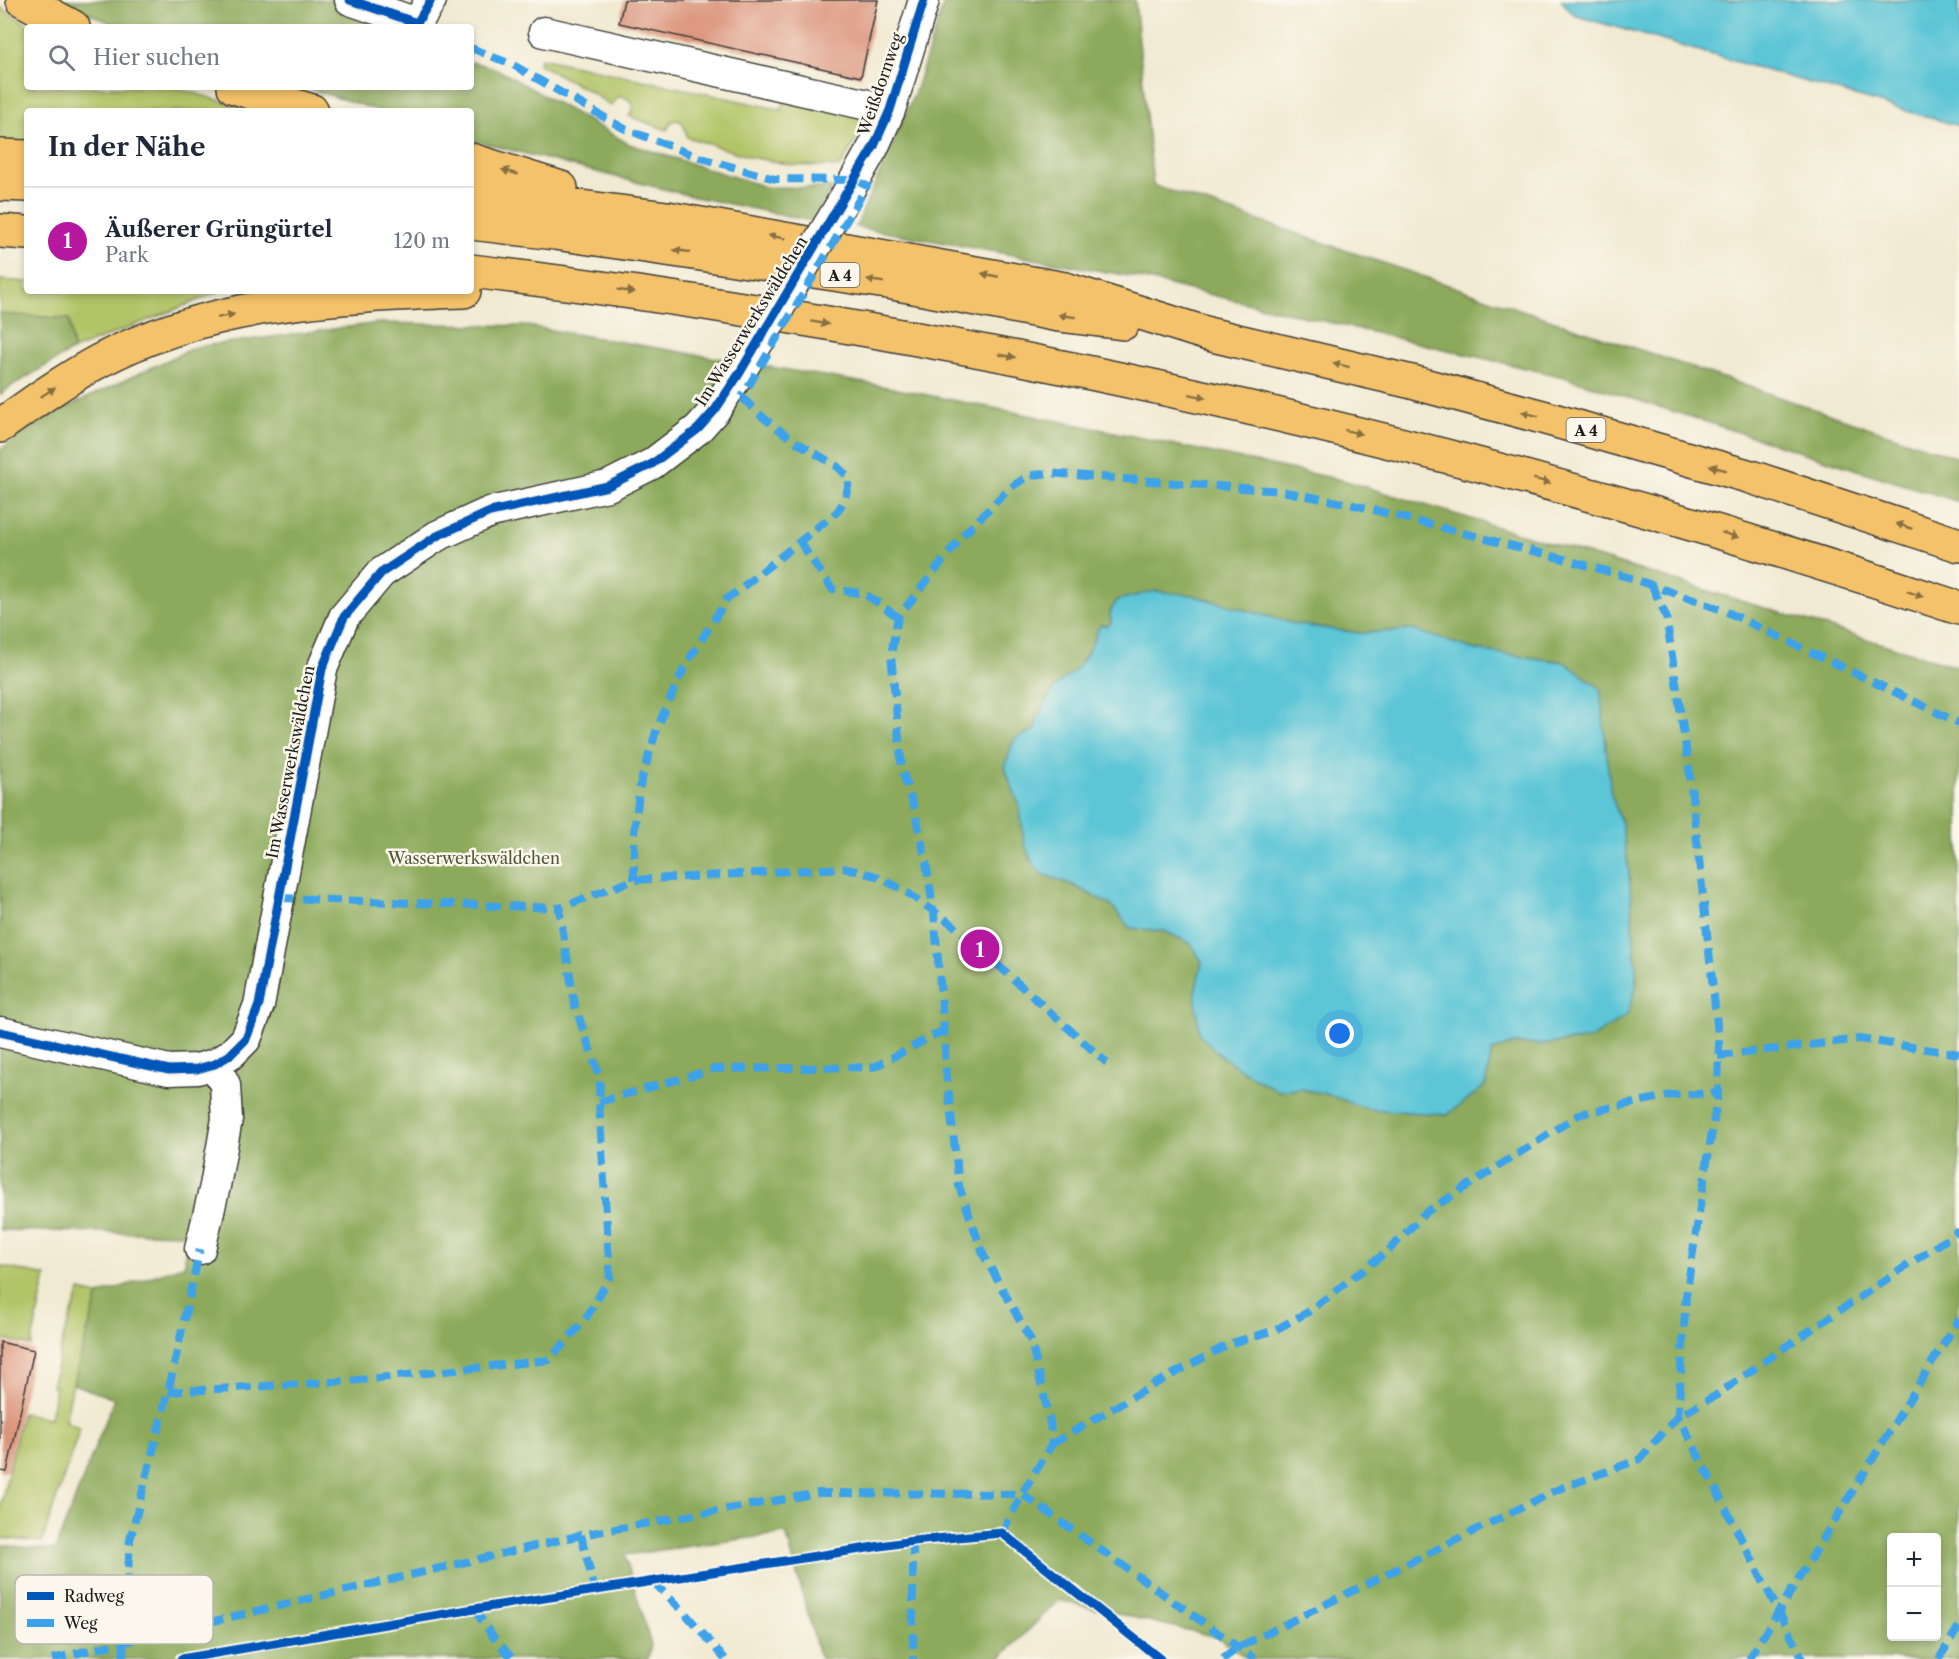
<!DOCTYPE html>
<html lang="de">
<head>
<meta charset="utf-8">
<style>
  :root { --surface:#fff; --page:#f6f6f7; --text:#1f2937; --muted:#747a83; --line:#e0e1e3; --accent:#b5179e }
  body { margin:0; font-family:"Libre Caslon Text",serif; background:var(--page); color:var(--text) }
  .controls { position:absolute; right:18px; bottom:18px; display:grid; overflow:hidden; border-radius:6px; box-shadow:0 3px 9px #0003 }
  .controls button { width:54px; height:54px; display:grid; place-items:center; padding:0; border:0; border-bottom:2px solid var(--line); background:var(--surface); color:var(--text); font:30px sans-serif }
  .you { position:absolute; left:1340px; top:1034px; width:21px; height:21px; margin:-15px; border:4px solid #fff; border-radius:50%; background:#1a73e8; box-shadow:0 0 0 9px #1a73e833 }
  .badge { display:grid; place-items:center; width:39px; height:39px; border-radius:50%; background:var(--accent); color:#fff; font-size:20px; font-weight:700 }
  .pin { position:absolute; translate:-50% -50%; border:3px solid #fff; box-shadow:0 2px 6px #0006 }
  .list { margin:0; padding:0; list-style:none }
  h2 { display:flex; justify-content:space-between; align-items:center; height:78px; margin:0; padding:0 24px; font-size:26px }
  h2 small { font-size:20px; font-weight:400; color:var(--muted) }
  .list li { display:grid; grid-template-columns:39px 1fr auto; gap:18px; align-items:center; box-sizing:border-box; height:108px; padding:0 24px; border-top:2px solid var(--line) }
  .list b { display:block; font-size:22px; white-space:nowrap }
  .list p { margin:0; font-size:20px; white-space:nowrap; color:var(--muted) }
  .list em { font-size:20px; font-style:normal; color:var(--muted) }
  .icon { flex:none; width:33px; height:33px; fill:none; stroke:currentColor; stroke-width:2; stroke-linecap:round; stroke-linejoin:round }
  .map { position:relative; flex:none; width:1959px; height:1659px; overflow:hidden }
  .search { position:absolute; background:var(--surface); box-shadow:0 3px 9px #0003; left:24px; top:24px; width:450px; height:66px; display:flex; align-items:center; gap:15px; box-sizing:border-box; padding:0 21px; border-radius:6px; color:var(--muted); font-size:22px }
  .panel { position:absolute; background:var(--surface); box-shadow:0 3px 9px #0003; left:24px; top:108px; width:450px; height:186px; border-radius:6px }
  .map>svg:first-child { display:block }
  .green { fill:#b2c467; stroke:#677042; stroke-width:1.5 }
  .forest { fill:#8daa5c; stroke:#54633c; stroke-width:1.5; fill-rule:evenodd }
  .water { fill:#5bc5d6; stroke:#3c7079; stroke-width:1.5 }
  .building { fill:#dc957d }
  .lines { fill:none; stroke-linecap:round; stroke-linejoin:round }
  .minor-casing { stroke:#3c3b37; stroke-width:33 }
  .highway-casing { stroke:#3c3b37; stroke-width:36 }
  .minor { stroke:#fff; stroke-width:30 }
  .highway { stroke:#f4c26a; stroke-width:33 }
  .minor-bridge-casing { stroke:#3c3b37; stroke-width:33; stroke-linecap:butt }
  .minor-bridge { stroke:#fff; stroke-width:30 }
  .quiet { stroke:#3da2ea; stroke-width:8; stroke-dasharray:15 8; stroke-linecap:butt }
  .cycleway-casing { stroke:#fbf7ec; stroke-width:13 }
  .cycleway { stroke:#0057b8; stroke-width:9 }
  .oneway { fill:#886f43 }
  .labels { text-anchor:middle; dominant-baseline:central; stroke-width:5; stroke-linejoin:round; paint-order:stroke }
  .shield { fill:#fbf7ec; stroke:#5f5e5a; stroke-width:1.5 }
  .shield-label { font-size:15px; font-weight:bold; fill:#1c1c1c }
  .street-label { font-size:16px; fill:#1c1c1c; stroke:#fbf7ec }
  .park-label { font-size:16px; fill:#505736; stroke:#fbf7ec }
  .key { fill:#fbf7ec; stroke:#b8b5ae; stroke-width:1.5 }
  .key-label { font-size:16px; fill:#1c1c1c }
</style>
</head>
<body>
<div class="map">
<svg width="1959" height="1659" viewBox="0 0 1959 1659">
  <rect width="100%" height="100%" fill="#fbf7ec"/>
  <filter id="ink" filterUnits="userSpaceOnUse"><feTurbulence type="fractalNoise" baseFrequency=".0167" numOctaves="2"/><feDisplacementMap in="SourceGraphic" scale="12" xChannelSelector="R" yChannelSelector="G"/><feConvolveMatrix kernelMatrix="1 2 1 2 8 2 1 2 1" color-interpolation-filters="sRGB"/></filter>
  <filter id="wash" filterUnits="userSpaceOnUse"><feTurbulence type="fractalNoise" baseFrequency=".008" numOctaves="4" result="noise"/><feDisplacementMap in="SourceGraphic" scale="24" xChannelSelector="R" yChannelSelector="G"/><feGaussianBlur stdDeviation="1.35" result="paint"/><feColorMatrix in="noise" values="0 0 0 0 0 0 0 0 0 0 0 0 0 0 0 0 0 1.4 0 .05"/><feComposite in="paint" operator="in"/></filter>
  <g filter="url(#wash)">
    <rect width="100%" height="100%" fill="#f1ead2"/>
    <path class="green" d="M0 7 32 27H27V87H174L254 111H27V143L0 142Z
      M540 58 782 110 785 95 869 114 865 125 840 167 793 165 750 157 687 137 683 123 677 120 672 121 667 130 629 116 632 110V103L627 98 618 97 611 106 591 92 539 64Z
      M0 280 27 282V291L219 292 73 350 69 319 0 314Z
      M0 1266 46 1276 31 1346 0 1339Z
      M80 1291 98 1295 73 1384 65 1421 80 1428 42 1542 0 1538V1508L22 1413 50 1418 56 1388 52 1387 64 1335Z"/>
    <path class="forest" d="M59 0H332L385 27H120Z
      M945 0H1135L1153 185 1959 458V502L1564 377 1135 277 856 227 915 92Z
      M471 62 495 68 629 144 766 187 833 188 812 221 691 196 471 140V111H380L304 87H471Z
      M0 314 69 319 73 350 13 385 0 395Z
      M379 323 527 326 877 385 1109 431 1346 481 1959 667V1659H1248L1217 1637 1059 1600 999 1659H820L786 1533 625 1555 651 1645 648 1659H0V1545L55 1550 114 1399 73 1384 98 1295 185 1265 186 1234 0 1230V450L38 421 195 347ZM1192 595 1295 624 1360 633 1413 630 1476 650 1564 662 1622 825 1629 873 1637 984 1591 1039 1546 1044H1514L1492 1051 1485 1086 1447 1115 1301 1089 1279 1091 1195 992 1202 961 1190 943 1164 931 1130 928 1111 905 1073 885 1042 874 1024 843 1020 808 1005 768 1025 733 1036 730V718C1044 708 1048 697 1056 686 1061 680 1069 677 1074 671 1087 658 1093 642 1100 625L1107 626 1111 623 1110 612ZM1892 1538H1936V1636H1892Z"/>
    <path class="water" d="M1561 0H1959V126L1574 15Z
      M1155 591 1192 595 1295 624 1360 633 1413 630 1476 650 1564 662 1600 688 1611 794 1622 825 1629 873 1637 984 1627 1015 1591 1039 1546 1044H1514L1492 1051 1485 1086 1447 1115 1368 1109 1326 1094 1301 1089 1279 1091 1254 1078 1221 1056 1199 1034 1195 992 1202 962 1190 943 1164 931 1130 928 1111 905 1073 885 1042 874 1033 864 1024 843 1020 808 1005 768 1011 747 1016 738 1036 730V718C1044 708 1048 696 1056 686 1061 680 1069 676 1074 671 1087 658 1093 641 1100 625L1107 626 1111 623 1110 612 1117 600Z"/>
    <g id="blocks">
      <path class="building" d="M624 0H878L861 77 619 23Z
        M0 1342 34 1350 7 1472 0 1471Z"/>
    </g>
  </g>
  <g filter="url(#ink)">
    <use href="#blocks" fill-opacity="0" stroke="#3c3b37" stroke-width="1.5"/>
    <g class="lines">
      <g class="minor-casing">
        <path id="minor" d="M350 0 417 23 431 0
          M544 32 890 110
          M840 206 874 146 890 110 924 0
          M0 1032 169 1070 197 1069 215 1064 230 1055 246 1039 259 1005 322 669 344 617 381 573 437 536 490 512 608 486 652 464 698 429 715 410 739 374
          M200 1249 215 1186 227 1119 225 1085 215 1064"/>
      </g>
      <g class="highway-casing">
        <path id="highway" d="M23 0 73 27
          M234 87 312 111
          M0 156 27 157
          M471 160 561 188
          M0 184 27 185
          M471 193 667 218 1065 289 1208 334 1412 382 1546 418 1751 477 1959 545
          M471 223 555 233 728 258 893 283 1059 315 1123 323
          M0 231 27 233
          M471 271C977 332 1476 447 1959 608
          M0 426C32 403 64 380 99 361 211 301 340 296 464 291"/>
      </g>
      <use href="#minor" class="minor"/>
      <use href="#highway" class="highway"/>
      <g class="minor-bridge-casing">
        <path id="minor-bridge" d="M739 374 840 206"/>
      </g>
      <use href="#minor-bridge" class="minor-bridge"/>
      <path class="quiet" d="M471 48 513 65 623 128 698 157 775 179 855 180 867 186 742 397
        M800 542 832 589 865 594 898 617
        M1652 586 1666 616 1689 768 1719 1043 1718 1093
        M634 880V833L640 785 657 728 685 666 727 599 837 512C845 501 848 492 849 478L838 467 793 440 765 419 737 393
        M279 898 559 908
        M1718 1056 1859 1039 1959 1054
        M599 1102 714 1069 874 1067 944 1030
        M168 1392 350 1381 549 1360 585 1320 610 1277 599 1102 600 1078 575 1006 559 908 634 880 843 868 873 875 902 889 952 924 1107 1063
        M1052 1444 1151 1386 1229 1344 1275 1330 1308 1312 1389 1250 1425 1213 1580 1114 1672 1095 1718 1093 1686 1296 1678 1416 1803 1659
        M1002 1533 1022 1494 1052 1444 1050 1422 1031 1341 983 1254 959 1186 946 1069 944 1030 934 913 926 862 914 808 902 770 891 655 898 617 965 533 1010 488 1028 476 1048 473 1281 491 1354 505 1571 561 1631 578 1725 611 1959 723
        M581 1535 595 1591
        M913 1541V1659
        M653 1582 684 1612 725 1659
        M474 1609 494 1638 513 1659
        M52 1659 581 1535 819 1493 1022 1494 1255 1659
        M123 1659 130 1540 168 1392 200 1249
        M1223 1659 1239 1647 1559 1489 1640 1459 1678 1416 1715 1396 1794 1341 1959 1231
        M1749 1659 1959 1319
        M1939 1659 1959 1626"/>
      <g class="cycleway-casing">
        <path id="cycleway" d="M350 0 417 23 431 0
          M0 1032 169 1070 197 1069 215 1064 230 1055 246 1039 259 1005 322 669 344 617 381 573 437 536 490 512 608 486 652 464 698 429 715 410 739 374 874 146 890 110 924 0
          M181 1659 474 1609 913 1541 1002 1533 1160 1659"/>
      </g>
      <use href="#cycleway" class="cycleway"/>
    </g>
    <defs><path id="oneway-solid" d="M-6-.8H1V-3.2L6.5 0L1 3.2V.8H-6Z" transform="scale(1.5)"/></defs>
    <g class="oneway">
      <use href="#oneway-solid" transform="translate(510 172) rotate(-163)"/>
      <use href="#oneway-solid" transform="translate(777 237) rotate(-170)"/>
      <use href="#oneway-solid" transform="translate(682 251) rotate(-172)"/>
      <use href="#oneway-solid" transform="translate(990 275) rotate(-169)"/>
      <use href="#oneway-solid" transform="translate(875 281) rotate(-171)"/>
      <use href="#oneway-solid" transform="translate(626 291) rotate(9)"/>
      <use href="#oneway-solid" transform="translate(226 316) rotate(-12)"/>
      <use href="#oneway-solid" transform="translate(1067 316) rotate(-172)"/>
      <use href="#oneway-solid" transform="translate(820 323) rotate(10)"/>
      <use href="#oneway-solid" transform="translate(1007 356) rotate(11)"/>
      <use href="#oneway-solid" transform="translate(1341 365) rotate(-166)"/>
      <use href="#oneway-solid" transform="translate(48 392) rotate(-33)"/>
      <use href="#oneway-solid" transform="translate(1198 396) rotate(12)"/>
      <use href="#oneway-solid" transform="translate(1530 414) rotate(-165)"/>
      <use href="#oneway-solid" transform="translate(1353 432) rotate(14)"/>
      <use href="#oneway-solid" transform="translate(1718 468) rotate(-164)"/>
      <use href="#oneway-solid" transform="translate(1542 481) rotate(15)"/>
      <use href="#oneway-solid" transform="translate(1904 526) rotate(-162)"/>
      <use href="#oneway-solid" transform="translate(1730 535) rotate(17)"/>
      <use href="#oneway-solid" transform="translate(1915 594) rotate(18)"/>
    </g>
  </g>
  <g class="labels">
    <g class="shield">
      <rect x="820.5" y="263" width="39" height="24" rx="4.5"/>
      <rect x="1566.5" y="418" width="39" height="24" rx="4.5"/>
    </g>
    <g class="shield-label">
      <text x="840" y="275">A 4</text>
      <text x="1586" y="430">A 4</text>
    </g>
    <g class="street-label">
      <text transform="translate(880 84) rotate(-71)">Weißdornweg</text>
      <text transform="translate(751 321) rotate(-58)">Im Wasserwerkswäldchen</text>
      <text transform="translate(290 762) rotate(-79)">Im Wasserwerkswäldchen</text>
    </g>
    <g class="park-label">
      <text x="474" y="858">Wasserwerkswäldchen</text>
    </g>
  </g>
  <rect x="15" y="1575" width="198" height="69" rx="9" class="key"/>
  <rect x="27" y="1592" width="27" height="8" fill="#0057b8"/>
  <rect x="27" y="1619" width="27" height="8" fill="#3da2ea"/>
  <g class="key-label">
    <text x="64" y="1602">Radweg</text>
    <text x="64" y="1629">Weg</text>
  </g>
</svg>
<div class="controls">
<button>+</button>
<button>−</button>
</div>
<div class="you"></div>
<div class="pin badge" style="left:980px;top:949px">1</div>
<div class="search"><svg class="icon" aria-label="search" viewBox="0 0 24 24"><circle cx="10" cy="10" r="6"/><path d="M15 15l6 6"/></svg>Hier suchen</div>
<section class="panel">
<h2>In der Nähe<small></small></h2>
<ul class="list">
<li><span class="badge">1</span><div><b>Äußerer Grüngürtel</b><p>Park</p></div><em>120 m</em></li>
</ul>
</section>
</div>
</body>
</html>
